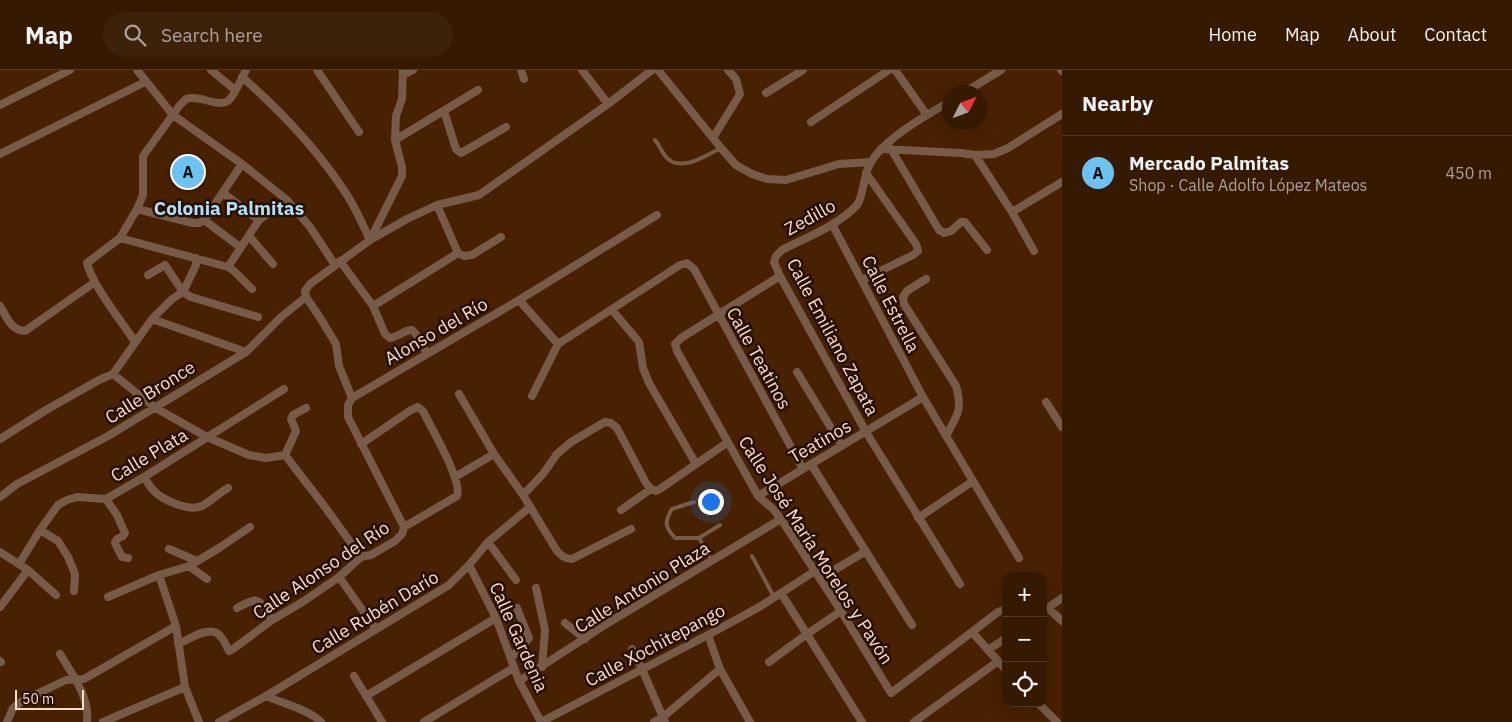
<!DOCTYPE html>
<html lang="en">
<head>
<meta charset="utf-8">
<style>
  :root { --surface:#361901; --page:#3d220b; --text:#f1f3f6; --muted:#aaa099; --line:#503823; --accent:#6cc3f2 }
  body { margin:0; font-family:"IBM Plex Sans",sans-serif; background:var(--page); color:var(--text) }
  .controls { position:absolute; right:15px; bottom:15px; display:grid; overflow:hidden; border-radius:10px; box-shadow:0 5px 20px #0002 }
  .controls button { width:45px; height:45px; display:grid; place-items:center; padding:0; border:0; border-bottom:1px solid var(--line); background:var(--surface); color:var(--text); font:25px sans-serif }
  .compass { position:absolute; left:942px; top:15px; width:45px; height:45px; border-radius:50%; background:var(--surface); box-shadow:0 5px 20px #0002; rotate:48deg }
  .scale { position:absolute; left:15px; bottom:12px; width:69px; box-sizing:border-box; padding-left:5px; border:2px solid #fdddc8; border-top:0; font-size:14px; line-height:18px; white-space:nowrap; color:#fdddc8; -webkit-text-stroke:4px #250f01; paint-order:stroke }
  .you { position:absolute; left:710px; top:431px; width:18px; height:18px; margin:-12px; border:4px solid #fff; border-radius:50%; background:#1a73e8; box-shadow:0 0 0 8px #1a73e833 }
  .badge { display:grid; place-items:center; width:32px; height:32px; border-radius:50%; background:var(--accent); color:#111; font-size:16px; font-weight:700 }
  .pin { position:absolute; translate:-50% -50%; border:2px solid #fff; box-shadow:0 1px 5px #0006 }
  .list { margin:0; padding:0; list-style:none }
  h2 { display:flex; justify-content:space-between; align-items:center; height:65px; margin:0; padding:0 20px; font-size:21px }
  h2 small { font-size:16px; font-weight:400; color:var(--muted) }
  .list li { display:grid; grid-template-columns:32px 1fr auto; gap:15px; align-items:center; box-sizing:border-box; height:75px; padding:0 20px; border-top:1px solid var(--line) }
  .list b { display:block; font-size:19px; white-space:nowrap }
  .list p { margin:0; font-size:16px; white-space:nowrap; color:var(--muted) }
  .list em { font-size:16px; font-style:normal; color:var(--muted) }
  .icon { flex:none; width:28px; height:28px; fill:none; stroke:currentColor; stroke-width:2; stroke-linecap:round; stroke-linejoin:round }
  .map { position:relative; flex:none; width:1062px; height:652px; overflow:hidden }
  header { display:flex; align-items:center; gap:30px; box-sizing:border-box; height:70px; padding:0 25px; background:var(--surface); border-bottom:1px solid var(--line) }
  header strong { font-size:24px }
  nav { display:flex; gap:28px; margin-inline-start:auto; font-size:18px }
  .search { width:350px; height:45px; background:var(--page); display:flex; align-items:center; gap:12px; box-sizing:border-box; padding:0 18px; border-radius:28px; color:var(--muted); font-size:19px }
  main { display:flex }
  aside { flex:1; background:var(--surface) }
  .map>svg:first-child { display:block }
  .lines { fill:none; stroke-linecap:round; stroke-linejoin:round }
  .service { stroke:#775a47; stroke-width:4 }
  .minor { stroke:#775a47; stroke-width:8 }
  .labels { text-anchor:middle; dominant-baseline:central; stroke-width:5; stroke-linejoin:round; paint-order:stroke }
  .street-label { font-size:18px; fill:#fdddc8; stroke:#250f01 }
  .neighbourhood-label { font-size:19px; font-weight:bold; fill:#b1def9; stroke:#250f01 }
</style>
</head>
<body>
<header>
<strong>Map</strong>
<div class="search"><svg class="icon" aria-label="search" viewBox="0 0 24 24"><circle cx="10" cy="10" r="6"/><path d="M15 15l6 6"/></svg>Search here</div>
<nav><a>Home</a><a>Map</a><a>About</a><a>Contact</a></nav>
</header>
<main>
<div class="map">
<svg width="1062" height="652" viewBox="0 0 1062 652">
  <rect width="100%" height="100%" fill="#482101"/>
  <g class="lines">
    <path class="service" d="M655 70C659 75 662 82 666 87 680 103 706 86 721 78
      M694 432 672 439C664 452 665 457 675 468H699
      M752 486 774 527
      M712 491 699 468 720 455"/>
    <path class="minor" d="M137 0 173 45 242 94 287 130 310 157 335 195
      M211 0 235 20
      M317 0 359 62
      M521 0 524 9
      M582 0 608 34
      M658 0 721 78 736 95 752 104 767 109 786 110 839 94 870 92
      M895 0 927 45
      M1061 0 1062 1
      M403 5 413 0
      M242 7C283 43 318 80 347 125 356 139 363 155 370 170
      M965 22 1001 0
      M766 23 803 0
      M949 32C925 46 886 68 871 92 863 104 864 126 857 135 839 155 805 168 782 180L776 186 774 192 780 206 866 362 960 514
      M0 35 70 0
      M444 41 456 79 461 83 506 57
      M811 52 889 0
      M713 68 740 24 736 9 728 0
      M395 70 478 20
      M881 79 961 83 975 85 994 84 1008 78 1062 44
      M891 79 939 160 944 163 951 161 961 152H965L987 180
      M0 84 145 12
      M975 85 1012 142 1034 181
      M223 123 259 150
      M437 135 458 183
      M137 139 193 153H199L204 150 242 94
      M1012 142 1062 112
      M204 150 240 177
      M832 154 923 327 973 411
      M249 166 273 194
      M120 168 228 197 234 201 252 219
      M370 170 402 106V97L395 70 396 46 402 29 403 0
      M458 183 464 186 472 185 501 167
      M340 191 373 236 385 264 390 268C398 267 404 260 412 260L416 264 427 284
      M228 197 259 150 287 130
      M148 205 165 195 183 222 191 227 258 247
      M780 206 681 268 675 274 677 281 758 426 773 439 781 449 841 541 891 623 972 562 1006 600
      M926 209 907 221 903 227 904 234 956 316C963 341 957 345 946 366
      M862 210 913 185 918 181 916 174 866 103
      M519 230 558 274
      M0 236C7 247 10 260 25 261L95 212
      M373 236 458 183
      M612 240 639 272 643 298 649 313 696 394
      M152 249 246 282
      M135 272C122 252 92 215 87 193L120 168 137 139 143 125V86L180 35C182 33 184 31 186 29 199 24 217 38 228 31 233 28 243 6 246 0
      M797 302 842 376
      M113 304 154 337 207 367 249 385 266 388 285 385
      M459 324 494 384 523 425 557 481C562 486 565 489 572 489L631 459
      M532 326 558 274 680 195 687 193 694 199 803 399
      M352 328 339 296 336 274 319 246 306 227 305 221 310 214 370 170 407 149 437 135 479 125 608 34 652 0
      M1046 332 1062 357
      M0 369 46 340 99 310 113 304 152 249 172 229 183 222 196 195V188
      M361 374 411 340 418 337 423 341C431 358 463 411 457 426L404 457
      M285 385 325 437 361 487
      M285 385 296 361 291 349 293 345 306 338
      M811 394 912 555
      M144 407C147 411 149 416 153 420 162 430 189 442 202 436 211 431 219 423 228 418
      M455 407 494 384
      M523 425 543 404 557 384 571 372 605 352 611 353 617 358 646 413 651 419
      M758 426 923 327
      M0 427 17 414 108 366 246 282 281 247 306 227
      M106 429 117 445 125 463 123 466 117 469 115 473 122 487 128 488
      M621 440 651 419 656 421 660 419 728 372
      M918 448 973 411 1019 488
      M404 457 348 347V335L352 328 519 230 657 145
      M40 460 58 471 68 487 75 504 74 521
      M488 472 516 510
      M169 479 197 491
      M0 482 28 500 56 525
      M19 494 40 460 58 435 67 430 77 427 106 429 144 407 284 319
      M469 495 496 548 519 611 541 652
      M189 496 207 509
      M836 499 866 481
      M159 505 176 556 185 617 199 652
      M339 507 376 559
      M536 518 545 560 542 597
      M781 523 862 652
      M108 527 159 505 189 496 219 478 250 457
      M0 537 28 500
      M237 538C261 525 258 529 272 550
      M1048 538 1062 551
      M1043 541 1062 528
      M565 553 585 569
      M972 562 998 542 1006 539
      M708 565 720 599 750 652
      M178 574C190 569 212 553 221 567 225 571 226 576 229 581L233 579 272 550 304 531 339 507 361 487 371 485 395 471 402 464 404 457
      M632 579 642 599 665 652
      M988 580 1006 568
      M60 584C72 604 90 627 87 652
      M511 588 529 568 517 538
      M0 591 1 592
      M769 592 807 564 841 541
      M354 606 382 652
      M519 611 608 553 781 449
      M266 626C281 633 310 640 321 652
      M366 626 496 548
      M1038 633 1057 652
      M7 652 13 638 22 631 66 610 84 609 176 556
      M103 652 185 617
      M219 652 266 626 449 515 469 495 488 472 530 437
      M424 652 513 598
      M541 652 708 565 761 536 815 501
      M654 652 663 647 720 599
      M914 652 997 592"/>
  </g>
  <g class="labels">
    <g class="street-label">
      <text transform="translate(810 147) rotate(-29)">Zedillo</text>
      <text transform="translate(891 234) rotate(63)">Calle Estrella</text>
      <text transform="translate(436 261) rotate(-30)">Alonso del Río</text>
      <text transform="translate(833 267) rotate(62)">Calle Emiliano Zapata</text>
      <text transform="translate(759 288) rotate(61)">Calle Teatinos</text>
      <text transform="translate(150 322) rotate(-32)">Calle Bronce</text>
      <text transform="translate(820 371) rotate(-30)">Teatinos</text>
      <text transform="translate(149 385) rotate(-31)">Calle Plata</text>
      <text transform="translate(816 480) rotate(57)">Calle José María Morelos y Pavón</text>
      <text transform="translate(321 500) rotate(-34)">Calle Alonso del Río</text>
      <text transform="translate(642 517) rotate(-32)">Calle Antonio Plaza</text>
      <text transform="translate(375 542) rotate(-31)">Calle Rubén Darío</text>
      <text transform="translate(519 567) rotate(66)">Calle Gardenia</text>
      <text transform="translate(655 575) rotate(-28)">Calle Xochitepango</text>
    </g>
    <g class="neighbourhood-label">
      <text x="229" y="138">Colonia Palmitas</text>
    </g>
  </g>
</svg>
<div class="controls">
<button>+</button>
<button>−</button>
<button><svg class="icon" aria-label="locate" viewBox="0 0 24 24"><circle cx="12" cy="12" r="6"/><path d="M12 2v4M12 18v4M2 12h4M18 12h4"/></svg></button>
</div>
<svg class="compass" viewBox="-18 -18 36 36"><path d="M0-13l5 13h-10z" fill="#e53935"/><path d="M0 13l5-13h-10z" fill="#aaa099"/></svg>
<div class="scale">50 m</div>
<div class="you"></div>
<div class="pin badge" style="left:188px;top:102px">A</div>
</div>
<aside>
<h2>Nearby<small></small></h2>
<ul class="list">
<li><span class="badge">A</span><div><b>Mercado Palmitas</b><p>Shop · Calle Adolfo López Mateos</p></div><em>450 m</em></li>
</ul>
</aside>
</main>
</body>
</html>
